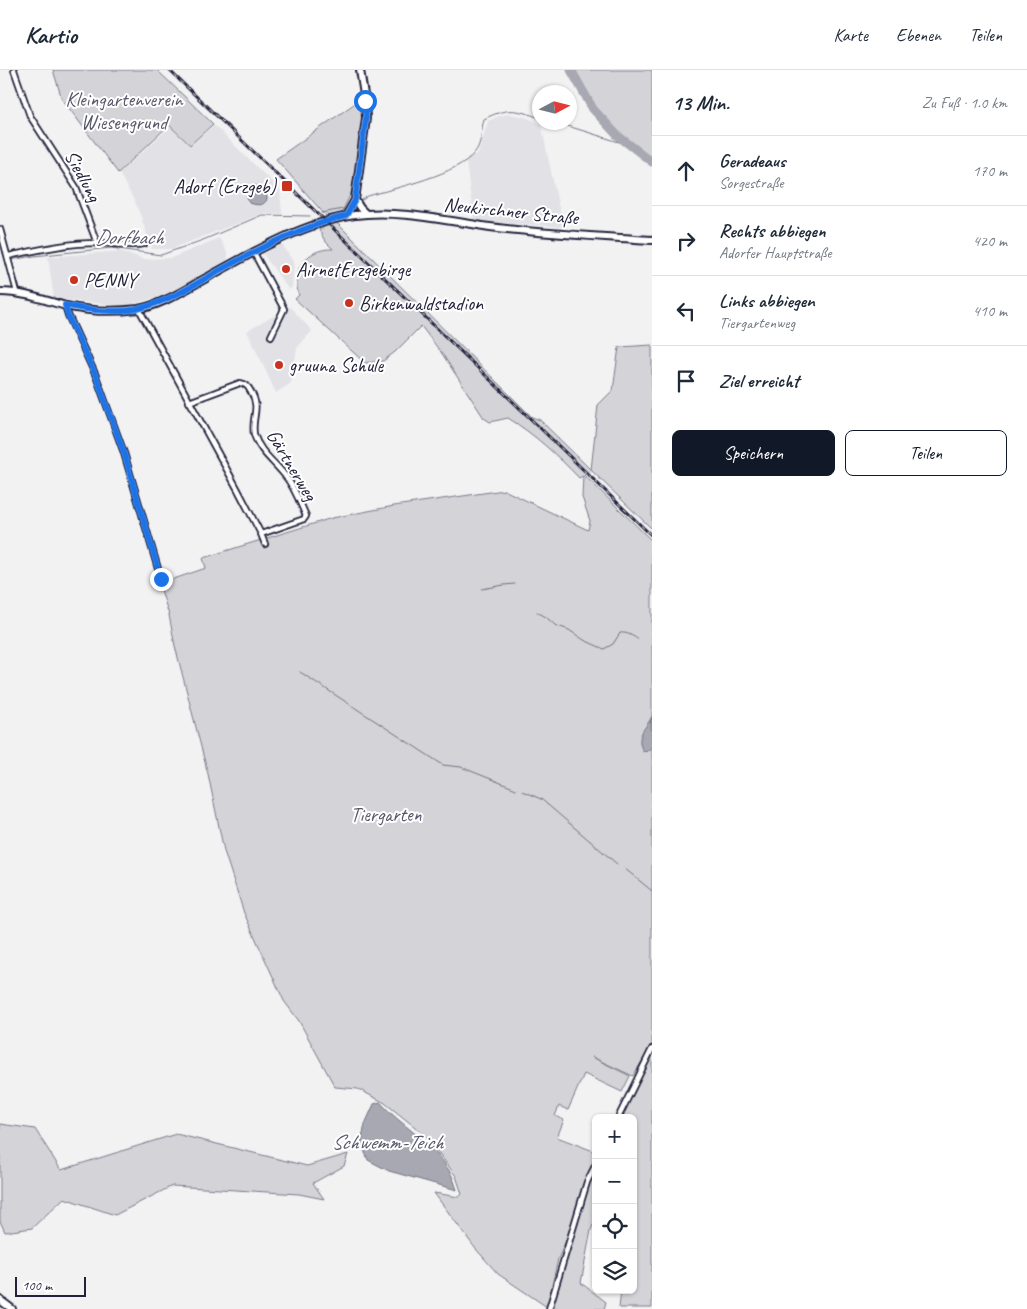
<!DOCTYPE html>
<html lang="de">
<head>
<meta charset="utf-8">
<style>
  :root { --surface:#fff; --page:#f6f6f7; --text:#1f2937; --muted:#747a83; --line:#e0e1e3; --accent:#111827 }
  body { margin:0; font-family:Caveat,sans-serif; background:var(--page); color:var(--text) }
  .controls { position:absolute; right:15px; bottom:15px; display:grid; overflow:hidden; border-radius:8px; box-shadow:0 1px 4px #0004 }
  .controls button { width:45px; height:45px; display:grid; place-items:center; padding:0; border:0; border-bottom:1px solid var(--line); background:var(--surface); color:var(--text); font:25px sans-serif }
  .compass { position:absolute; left:532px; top:15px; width:45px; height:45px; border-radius:50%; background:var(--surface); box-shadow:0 1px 4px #0004; rotate:83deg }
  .scale { position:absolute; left:15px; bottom:12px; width:71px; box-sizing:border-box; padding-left:5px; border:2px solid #22223b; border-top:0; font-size:14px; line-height:18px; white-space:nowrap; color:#22223b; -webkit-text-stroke:4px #fff; paint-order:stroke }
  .stop { position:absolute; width:15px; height:15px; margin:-11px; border:4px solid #1a73e8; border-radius:50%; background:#fff }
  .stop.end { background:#1a73e8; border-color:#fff; box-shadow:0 1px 5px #0008 }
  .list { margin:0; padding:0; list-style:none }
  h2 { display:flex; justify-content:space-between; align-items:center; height:65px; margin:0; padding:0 20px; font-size:21px }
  h2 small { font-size:16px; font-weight:400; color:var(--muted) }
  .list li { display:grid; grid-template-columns:32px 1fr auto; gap:15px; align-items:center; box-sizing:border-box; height:70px; padding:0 20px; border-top:1px solid var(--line) }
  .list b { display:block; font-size:19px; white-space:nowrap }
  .list p { margin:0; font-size:16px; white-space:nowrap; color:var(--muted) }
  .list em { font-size:16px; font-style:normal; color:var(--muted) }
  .actions { display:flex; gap:10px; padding:15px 20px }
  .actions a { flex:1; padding:11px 0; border:1px solid var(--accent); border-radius:8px; text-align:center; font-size:18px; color:var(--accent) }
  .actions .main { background:var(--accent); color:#fff }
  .icon { flex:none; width:28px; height:28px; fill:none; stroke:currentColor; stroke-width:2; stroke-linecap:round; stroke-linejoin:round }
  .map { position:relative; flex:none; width:652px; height:1239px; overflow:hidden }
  header { display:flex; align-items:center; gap:30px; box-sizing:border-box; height:70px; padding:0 25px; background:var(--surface); border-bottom:1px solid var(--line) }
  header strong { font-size:24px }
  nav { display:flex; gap:28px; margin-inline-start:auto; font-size:18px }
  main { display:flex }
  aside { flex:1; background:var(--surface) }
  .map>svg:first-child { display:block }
  .built { fill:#e2e2e6 }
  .green { fill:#d3d3d8; stroke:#7a7a8a }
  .water { fill:#a8a8b2; stroke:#727282 }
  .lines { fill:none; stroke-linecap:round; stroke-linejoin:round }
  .stream { stroke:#727282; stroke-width:1 }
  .river { stroke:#a8a8b2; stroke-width:9 }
  .street-casing { stroke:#22223b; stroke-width:8 }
  .secondary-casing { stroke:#22223b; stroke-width:10 }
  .street { stroke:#fff; stroke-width:4.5 }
  .secondary { stroke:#fff; stroke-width:6 }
  .rail-casing { stroke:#22223b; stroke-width:3 }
  .rail { stroke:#fff; stroke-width:1; stroke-dasharray:4; stroke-linecap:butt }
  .route { stroke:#1a73e8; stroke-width:6 }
  .poi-dot { fill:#c8321e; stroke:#fff; stroke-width:2 }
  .labels { text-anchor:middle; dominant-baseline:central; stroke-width:4; stroke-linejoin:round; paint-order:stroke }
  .park-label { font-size:20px; fill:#57576a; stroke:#fff }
  .street-label { font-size:20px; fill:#22223b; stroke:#fff }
  .poi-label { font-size:20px; fill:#22223b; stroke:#fff; text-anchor:start }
  .water-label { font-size:21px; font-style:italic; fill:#58586b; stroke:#fff }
</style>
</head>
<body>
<header>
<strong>Kartio</strong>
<nav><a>Karte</a><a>Ebenen</a><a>Teilen</a></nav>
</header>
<main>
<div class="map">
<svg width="652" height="1239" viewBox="0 0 652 1239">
  <rect width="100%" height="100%" fill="#f2f2f3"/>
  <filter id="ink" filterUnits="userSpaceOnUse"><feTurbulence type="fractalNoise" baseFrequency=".02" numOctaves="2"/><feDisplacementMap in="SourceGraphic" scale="10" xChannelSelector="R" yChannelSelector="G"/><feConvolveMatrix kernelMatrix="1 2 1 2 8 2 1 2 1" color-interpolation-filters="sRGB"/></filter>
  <g filter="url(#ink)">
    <path class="built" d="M510 44 525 47 541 54 563 157 474 151 466 93 467 87 478 84 488 51 499 46Z
      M214 55 280 120 282 144 264 143 171 179H152L137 136 119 103 170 57 190 76Z
      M219 168 228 184 227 193 221 198 167 225 124 236 54 229 48 187 120 181 144 189 172 188Z
      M282 174 294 193 292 217 289 220 263 184Z
      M290 237 312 261 297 278 291 313 276 323 247 261Z"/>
    <path class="green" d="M53 0H157L213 54 190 75 169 55 118 103 62 29Z
      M573 0H652V91L618 64 594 38Z
      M361 29 364 44 361 68 351 123 341 144 326 146 276 89Z
      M335 151 532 347 540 350 591 400 598 335 613 320 619 277 652 275V459L592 401 584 405 652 471V975L633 1006 592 987 630 1006 622 1022 584 1004 568 1040 559 1036 555 1046 564 1050 557 1067 596 1082V1084L565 1173 558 1189 547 1237 498 1204 475 1178 434 1123 459 1127 462 1124 456 1106 425 1065 385 1033 358 1019 335 1017 299 951 284 931 244 843 224 781 208 704 175 576 169 545 159 514 206 498 203 488 332 448 394 436 504 420 588 460 590 451 582 427 583 406 579 408C557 385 534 364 508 348L490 352 484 348 443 285 421 256 395 282 383 291 365 293 295 229 299 225C290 200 307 178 333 179L325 171 319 160Z
      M652 979V1238H619L621 1220H633V1048H617Z
      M0 1054 35 1059 61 1100 176 1064 307 1096 348 1084 344 1096 313 1113 324 1129 299 1124 172 1116 115 1145 64 1128 32 1158 5 1162 0 1151Z
      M596 1091V1157L593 1155 591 1160 581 1213 606 1232 604 1239H551L586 1117Z"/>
    <path class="water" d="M253 115C261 116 267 120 267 129 264 137 256 135 249 133 246 126 245 119 253 115Z
      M652 646C650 655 652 666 652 676L649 680 643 681C634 665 647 658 652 646Z
      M380 1032C401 1056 434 1073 450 1102 453 1107 455 1114 457 1120L389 1101 368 1090 361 1073 365 1054 374 1034Z"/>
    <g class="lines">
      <path class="stream" d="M555 52 619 72 627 73
        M362 130 368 126C395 118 459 104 475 82 482 74 481 59 484 49 508 37 515 39 540 48
        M322 143 343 139
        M10 190 34 186 111 178 161 185 203 170 262 145 310 146
        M482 519 504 515 515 514
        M537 542 546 547 555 555 569 560 584 570 604 579 613 574 620 563C627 562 633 566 639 570
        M300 602 443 695 461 697 516 719
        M650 653 652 649
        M522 721 541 729 617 794
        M624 798 652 821"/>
      <path class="river" d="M571 0 593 39 617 65 652 92"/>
      <g class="street-casing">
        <path id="street" d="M14 0 30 46 76 117 97 173
          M0 159 17 222
          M254 183 284 239 271 266
          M8 186C38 180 67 173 97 173 113 173 128 177 144 174
          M65 235 68 245 96 306 124 383 161 509 164 513
          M139 239 237 418 261 464 265 474
          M189 332 240 313C246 314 248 316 251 322 261 338 251 348 254 364 259 382 276 393 286 407 295 418 300 433 306 446L304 449 261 464
          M618 1048 652 979
          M549 1239 587 1112 596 1094"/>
      </g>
      <g class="secondary-casing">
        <path id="secondary" d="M355 130 360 138 366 144
          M346 146 355 130 366 48 365 31 360 0
          M0 222C23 222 44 230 66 236 88 241 115 242 138 239 163 235 187 218 210 206 253 182 305 152 355 145 396 139 449 151 490 157 544 164 598 166 652 170
          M0 1230 12 1239"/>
      </g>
      <use href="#street" class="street"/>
      <use href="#secondary" class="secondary"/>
      <g class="rail-casing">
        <path id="rail" d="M169 0 652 466"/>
      </g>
      <use href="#rail" class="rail"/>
    </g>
  </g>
  <g class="lines" filter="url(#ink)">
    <path class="route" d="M161 509 124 383 96 306 68 246 65 235C85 240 120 244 141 238 169 231 194 215 220 200 259 179 302 156 346 146L355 130 366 48 365 31"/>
  </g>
  <g class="poi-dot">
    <rect x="281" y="110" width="12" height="12" rx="2.5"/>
    <circle cx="286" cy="199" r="5"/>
    <circle cx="74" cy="210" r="5"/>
    <circle cx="349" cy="233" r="5"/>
    <circle cx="279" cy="295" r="5"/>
  </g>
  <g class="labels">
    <g class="park-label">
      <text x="124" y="29">Kleingartenverein<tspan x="124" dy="23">Wiesengrund</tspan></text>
      <text x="386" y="744">Tiergarten</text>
    </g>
    <g class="street-label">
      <text transform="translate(83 106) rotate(62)">Siedlung</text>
      <text transform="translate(511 141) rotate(6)">Neukirchner Straße</text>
      <text transform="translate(292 395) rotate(59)">Gärtnerweg</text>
    </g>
    <g class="poi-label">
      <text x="276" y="116" text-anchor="end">Adorf (Erzgeb)</text>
      <text x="296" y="199">AirnetErzgebirge</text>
      <text x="84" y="210">PENNY</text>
      <text x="359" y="233">Birkenwaldstadion</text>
      <text x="289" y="295">gruuna Schule</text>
    </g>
    <g class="water-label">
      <text x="129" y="167">Dorfbach</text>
      <text x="387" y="1072">Schwemm-Teich</text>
    </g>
  </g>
</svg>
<div class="controls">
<button>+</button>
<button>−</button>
<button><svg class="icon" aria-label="locate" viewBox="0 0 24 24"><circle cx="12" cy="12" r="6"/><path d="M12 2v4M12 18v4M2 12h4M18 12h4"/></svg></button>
<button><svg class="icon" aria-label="layers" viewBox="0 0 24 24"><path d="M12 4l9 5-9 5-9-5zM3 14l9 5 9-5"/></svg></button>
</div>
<svg class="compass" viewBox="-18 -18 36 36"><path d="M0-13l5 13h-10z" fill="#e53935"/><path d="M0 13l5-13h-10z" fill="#747a83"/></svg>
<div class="scale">100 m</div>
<div class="stop" style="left:365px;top:31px"></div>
<div class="stop end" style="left:161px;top:509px"></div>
</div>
<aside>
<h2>13 Min.<small>Zu Fuß · 1.0 km</small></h2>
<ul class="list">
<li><svg class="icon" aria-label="ahead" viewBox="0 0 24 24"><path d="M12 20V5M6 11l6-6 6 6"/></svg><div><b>Geradeaus</b><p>Sorgestraße</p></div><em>170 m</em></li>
<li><svg class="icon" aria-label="right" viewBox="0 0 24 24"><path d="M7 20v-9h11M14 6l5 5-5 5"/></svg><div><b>Rechts abbiegen</b><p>Adorfer Hauptstraße</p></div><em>420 m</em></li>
<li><svg class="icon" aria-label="left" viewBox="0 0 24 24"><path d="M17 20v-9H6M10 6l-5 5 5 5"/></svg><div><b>Links abbiegen</b><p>Tiergartenweg</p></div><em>410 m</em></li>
<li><svg class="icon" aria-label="arrive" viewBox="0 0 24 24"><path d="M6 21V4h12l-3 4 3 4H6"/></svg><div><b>Ziel erreicht</b></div></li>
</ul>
<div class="actions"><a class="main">Speichern</a><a>Teilen</a></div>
</aside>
</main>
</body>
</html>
